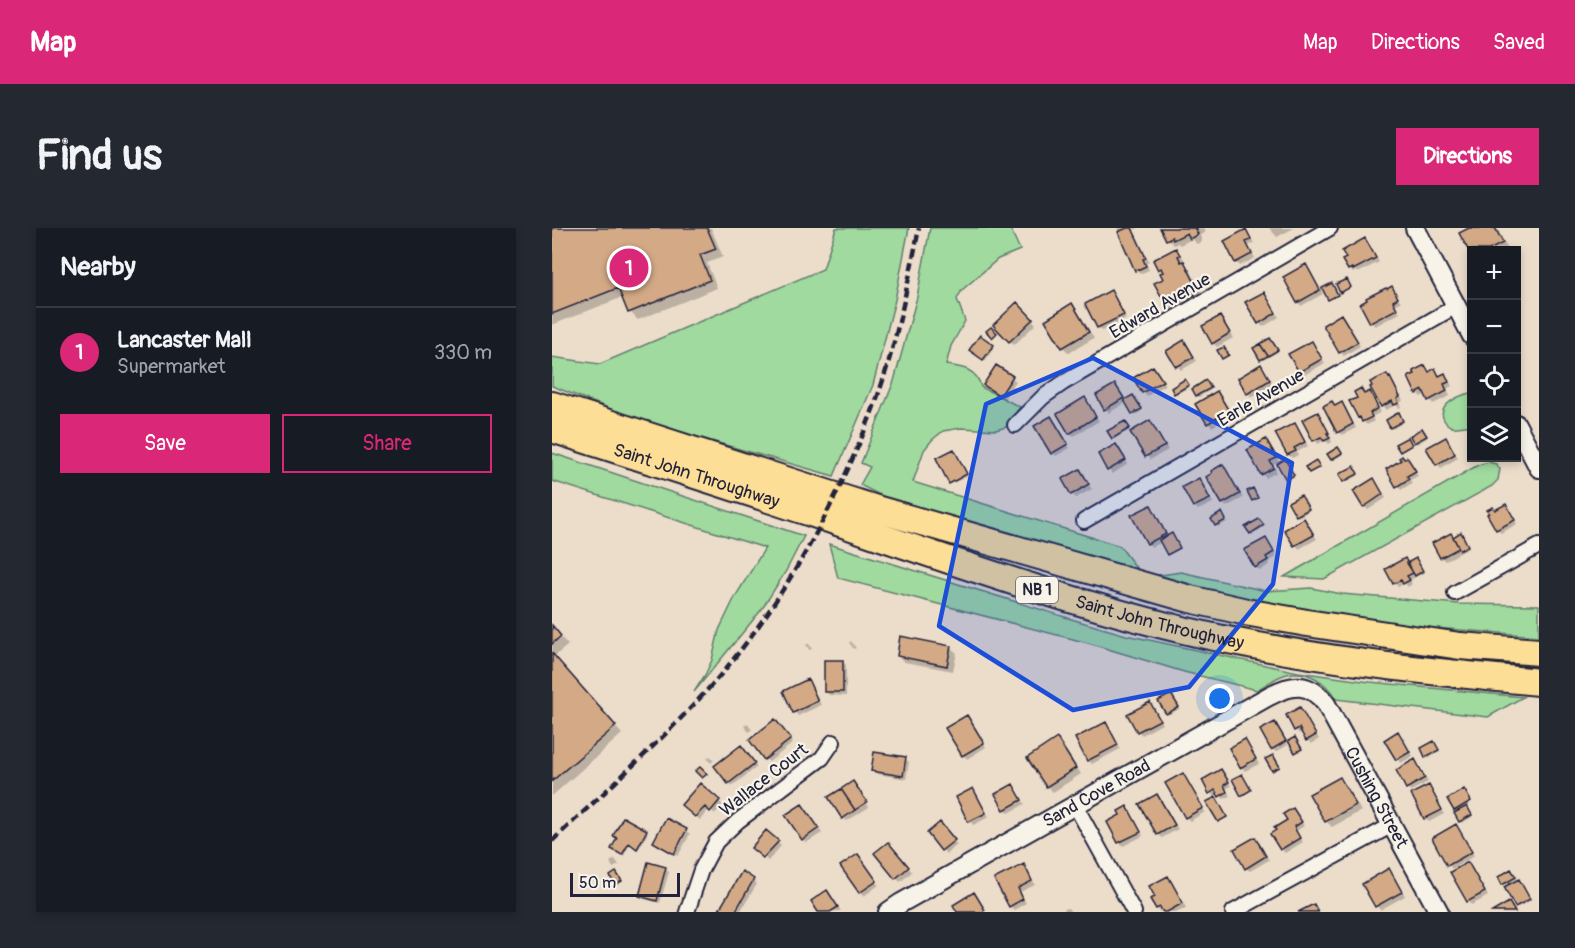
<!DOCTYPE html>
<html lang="en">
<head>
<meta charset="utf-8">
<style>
  :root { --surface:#171b24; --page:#242831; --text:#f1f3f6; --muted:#9ea1a6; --line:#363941; --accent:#db2777 }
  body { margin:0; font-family:Pangolin,sans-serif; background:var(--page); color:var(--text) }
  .controls { position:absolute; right:18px; top:18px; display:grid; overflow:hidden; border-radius:0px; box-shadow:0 3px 9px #0003 }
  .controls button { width:54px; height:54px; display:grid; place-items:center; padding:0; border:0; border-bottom:2px solid var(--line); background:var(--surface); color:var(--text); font:30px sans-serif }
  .scale { position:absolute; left:18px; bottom:15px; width:110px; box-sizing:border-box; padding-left:6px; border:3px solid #22223b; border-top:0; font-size:16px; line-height:21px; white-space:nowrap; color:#22223b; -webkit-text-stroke:4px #f7f3e8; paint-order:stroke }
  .you { position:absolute; left:668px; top:471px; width:21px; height:21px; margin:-15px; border:4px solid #fff; border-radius:50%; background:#1a73e8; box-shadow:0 0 0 9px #1a73e833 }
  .badge { display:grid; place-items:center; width:39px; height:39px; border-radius:50%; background:var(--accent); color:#fff; font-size:20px; font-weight:700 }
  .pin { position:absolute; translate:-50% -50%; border:3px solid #fff; box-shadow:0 2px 6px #0006 }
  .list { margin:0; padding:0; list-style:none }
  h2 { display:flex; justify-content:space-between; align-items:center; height:78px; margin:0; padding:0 24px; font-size:26px }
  h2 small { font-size:20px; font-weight:400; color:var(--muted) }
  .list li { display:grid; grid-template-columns:39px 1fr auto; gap:18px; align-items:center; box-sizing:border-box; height:90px; padding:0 24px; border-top:2px solid var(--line) }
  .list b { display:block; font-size:22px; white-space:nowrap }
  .list p { margin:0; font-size:20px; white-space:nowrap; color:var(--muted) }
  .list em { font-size:20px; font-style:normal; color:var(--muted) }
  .actions { display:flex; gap:12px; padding:18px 24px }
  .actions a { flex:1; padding:14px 0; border:2px solid var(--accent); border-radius:0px; text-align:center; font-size:21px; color:var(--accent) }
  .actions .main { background:var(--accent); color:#fff }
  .icon { flex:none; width:33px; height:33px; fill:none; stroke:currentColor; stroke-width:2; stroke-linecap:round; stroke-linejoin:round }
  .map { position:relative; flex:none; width:987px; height:684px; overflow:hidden; border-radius:0px }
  header { display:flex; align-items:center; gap:36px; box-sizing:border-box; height:84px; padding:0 30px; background:var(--accent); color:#fff }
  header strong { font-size:28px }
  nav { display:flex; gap:33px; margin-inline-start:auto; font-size:21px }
  .intro { display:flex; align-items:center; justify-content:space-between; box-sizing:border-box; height:144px; padding:0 36px }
  h1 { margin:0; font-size:42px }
  .button { padding:15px 27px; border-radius:0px; background:var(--accent); color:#fff; font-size:21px; font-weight:700 }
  main { display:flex; gap:36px; padding:0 36px }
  aside { flex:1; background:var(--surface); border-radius:0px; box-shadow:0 3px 9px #0003 }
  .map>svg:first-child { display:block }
  .green { fill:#a0da9f; stroke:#617e6d; stroke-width:1.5 }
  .shadow { fill:#0003 }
  .building { fill:#d4aa86; stroke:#22223b; stroke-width:1.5 }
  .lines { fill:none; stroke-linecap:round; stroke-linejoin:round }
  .minor-casing { stroke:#22223b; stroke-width:18 }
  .tertiary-casing { stroke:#22223b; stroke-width:22 }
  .motorway-casing { stroke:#22223b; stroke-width:30 }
  .minor { stroke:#f7f3e8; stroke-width:14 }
  .tertiary { stroke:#f7f3e8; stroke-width:18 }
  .motorway { stroke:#fdde96; stroke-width:26 }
  .rail { stroke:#22223b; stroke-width:4.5; stroke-dasharray:9 4.5; stroke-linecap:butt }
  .marked { fill:#1d4ed8; fill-opacity:0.2; stroke:#1d4ed8; stroke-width:4.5; stroke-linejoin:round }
  .labels { text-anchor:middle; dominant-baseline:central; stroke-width:4.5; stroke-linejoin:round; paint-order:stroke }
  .shield { fill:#f7f3e8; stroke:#62616f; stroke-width:1.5 }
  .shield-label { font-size:16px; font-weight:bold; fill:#22223b }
  .street-label { font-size:18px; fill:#22223b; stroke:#f7f3e8 }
</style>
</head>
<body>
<header>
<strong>Map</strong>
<nav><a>Map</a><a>Directions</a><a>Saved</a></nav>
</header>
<div class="intro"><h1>Find us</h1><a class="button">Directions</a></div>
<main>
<aside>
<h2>Nearby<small></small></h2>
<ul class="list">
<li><span class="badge">1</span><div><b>Lancaster Mall</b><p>Supermarket</p></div><em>330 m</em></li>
</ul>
<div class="actions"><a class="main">Save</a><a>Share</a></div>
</aside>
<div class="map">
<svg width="987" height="684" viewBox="0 0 987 684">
  <rect width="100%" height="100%" fill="#ecddcb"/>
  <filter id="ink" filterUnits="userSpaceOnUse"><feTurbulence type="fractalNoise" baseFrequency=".0167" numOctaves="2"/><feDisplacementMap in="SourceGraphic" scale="12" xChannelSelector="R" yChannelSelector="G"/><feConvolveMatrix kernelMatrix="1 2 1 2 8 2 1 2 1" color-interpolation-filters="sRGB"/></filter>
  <g filter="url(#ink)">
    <path class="green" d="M284 0H357L343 72 321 157 282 248 89 193 0 158V129L48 136 271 41Z
      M378 0H458L468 22 446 31 410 62 405 71 413 93 399 118 394 137C410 139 425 141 429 159L468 179 454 199 444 202 409 200 391 203 380 212 372 222 361 254 568 318 585 341 599 347H609L629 344 714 363 759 360 790 366 907 376 987 377V408L857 398 741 381 649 361 414 295 332 269 308 257 318 239 309 235 342 153 365 69Z
      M919 165V198C913 197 906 200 900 199 896 197 894 196 892 192 884 177 908 167 919 165Z
      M0 225 252 308 234 343 210 381 142 464 153 447 160 432 167 402 183 369 213 320 0 253Z
      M936 234 944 236 948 241 946 252 940 258 772 351 732 349 926 237Z
      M277 316 526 393 574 407 625 418 746 444 818 454 971 469 936 489 784 471C774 454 756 441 735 446 725 448 714 457 705 462L632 444 536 415 286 350Z"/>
    <path class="shadow" d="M0 0H159L171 29 155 35 165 60 86 92 78 84 71 69 0 97Z
      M565 0H587L582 2 597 34 594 35 597 42 588 46 585 42Z
      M610 0H651L654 4 648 7 650 13 645 16 640 11 628 17 626 15 622 17 616 11Z
      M717 0H742L725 9Z
      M920 0H945L956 21 920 22Z
      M694 3 702 15 696 18 703 30 688 38 684 34Z
      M813 12 817 16 827 34 806 45 804 43 801 45 797 41Z
      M624 22 630 28 633 33 631 34 637 40 650 65 645 67 648 73 641 77 636 72 620 81 614 75 604 56 613 52 611 45 607 41Z
      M754 38 758 42 771 66 749 78 746 74Z
      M840 60 849 74 843 77 848 85 823 98 819 94 810 76Z
      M559 64 563 68 574 91 550 103 546 99Z
      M711 65 727 89 711 99 707 95Z
      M465 76 484 96 462 117 443 97Z
      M519 77 525 83 542 110 517 125 511 119Z
      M789 88 793 92 808 118 792 128 788 124Z
      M671 93 681 110 665 119 661 115Z
      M428 109 442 120 433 133 419 122Z
      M720 113 726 124 711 132 710 131Z
      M632 114 645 133 629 142 625 138Z
      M759 115 773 135 752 147 739 127Z
      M445 139 464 153 452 171 437 161Z
      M873 139 878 145 883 142 889 149 892 147 896 151 900 158 895 161 898 168 881 176 874 166 869 169 865 165Z
      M601 140 613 157 595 168 591 164Z
      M712 142 721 156 700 169 696 165Z
      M834 147 842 155 851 173 847 175 849 179 847 180 844 177 834 182 830 178Z
      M635 154 637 159 625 166 623 165Z
      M656 156 659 162 647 169 642 162Z
      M563 157 574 173 582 170 590 183 583 187 575 174 557 185 554 181Z
      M809 162 813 167 818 165 821 169 829 184 820 189 822 193 815 197 807 189V170Z
      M668 169 679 188 660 199 656 195Z
      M536 175 547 193 522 208 518 205Z
      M790 176 794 180 804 200 790 207 786 204 784 179Z
      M765 185 769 189 779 209H778L780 214 777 216 773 212 766 216 763 212Z
      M848 188 852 194 841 201 839 199Z
      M502 194 518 220 504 228 500 225Z
      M598 194 602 198 616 222 598 232 580 204Z
      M574 196 578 202 562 211 561 210Z
      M742 197 746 200 756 218 745 224 746 227 740 230 736 226Z
      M872 204 875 210 865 216 863 214Z
      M893 211 897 215 906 230 889 240 885 236Z
      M714 213 717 216 728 236 734 235 742 249 736 252 725 235 721 237 725 244 714 250 710 246Z
      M567 221 576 236 560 246 557 242Z
      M788 222 790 227 781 232 780 231Z
      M403 224 416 248 399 256 398 255Z
      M855 231 866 248 858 252 860 255 849 262 846 258 852 232Z
      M671 237 675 241 691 270 674 279 671 275Z
      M803 241 806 248 794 254 792 253Z
      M528 243 540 261 524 270 520 266Z
      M647 252 651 255 661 275 646 282 642 278 632 259Z
      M822 252 834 270 816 282 811 277Z
      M750 270 757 283 747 289 738 275Z
      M953 278 957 281 965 296 949 305 945 301 937 286Z
      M598 279 602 283 616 309 621 308 628 321 617 327 610 314 600 319 596 316 581 288Z
      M671 288 675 294 666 299 661 291Z
      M752 292 765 311 747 321 734 302Z
      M708 294 712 299 700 307 699 305Z
      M910 308 917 320 893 333 889 329 882 316Z
      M713 311 725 329 717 333 718 336 708 343 704 339Z
      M865 333 872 345 858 352 860 356 856 359 853 355 846 359 843 355 857 336Z
      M0 399 16 417 2 429 70 506 0 568Z
      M299 413 304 420 302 421 297 415Z
      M254 416H257L260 421 257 422Z
      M398 419 405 425 401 443 352 434 346 428Z
      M290 433 294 437V468L277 467 273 463Z
      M255 453 259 457 269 477 246 488 243 484Z
      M621 469 627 481 616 487 615 485Z
      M597 475 601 479 610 496 590 507 586 503Z
      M748 481 752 485 767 511 759 516 750 504 747 506 744 502Z
      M415 489 418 492 434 519 415 531 411 527Z
      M195 495 200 502 197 504 192 498Z
      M554 496 557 500 568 521 540 536 536 532Z
      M723 496 726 499 736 517 724 524 720 521Z
      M227 497 241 515 217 534 213 531Z
      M849 509 861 528 849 535 834 513Z
      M505 512 511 518 529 546 501 564 495 558 477 530Z
      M696 517 707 536 693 543 690 540 679 521Z
      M883 517 887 524 876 530 871 521Z
      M193 523 205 539 180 558 177 555Z
      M158 528 162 532 159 535 155 530Z
      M353 531 357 534 354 551 325 546 321 542Z
      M863 533 866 537 876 554 859 563 855 560Z
      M669 543 679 558 674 561 678 568 672 571 667 566 662 569 659 565Z
      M630 547 634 551 653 584 638 593 634 589Z
      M788 551 794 557 809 583 780 599 774 593Z
      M148 557 171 577 163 586 157 581 148 592 131 577Z
      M461 558 473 576 457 585 453 581Z
      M304 559 317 579 295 593 291 590Z
      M877 559 880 563 892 586 877 594 873 590Z
      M421 562 425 566 437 589 421 597 418 593Z
      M913 565 919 575 913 578 920 589 910 595 904 586 906 585 903 582Z
      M605 568 609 572 626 601 610 610 606 606 589 577Z
      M575 580 579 584 591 608 571 618 567 614 570 588Z
      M253 581 270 605 254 615 251 611Z
      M741 582 752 598 744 603 751 614 733 625 729 621Z
      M72 591 96 605 87 621 78 616 72 628 62 623Z
      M114 592 134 603 138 606 126 628 106 618 103 614Z
      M904 598 907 602 922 628 900 641 897 637Z
      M392 600 405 617 394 626 377 605Z
      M214 604 229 618 216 633 201 619Z
      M703 611 717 632 698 643 694 640Z
      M340 619 360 644 348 654 324 625Z
      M63 631 67 637 61 640 58 634Z
      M309 631 327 657 312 668 290 639Z
      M916 636 920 639 936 668 920 677 916 673 900 645Z
      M471 638 475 642 483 657 468 664 474 675 462 682 458 678Z
      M113 640 117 644 108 675 92 671 88 667Z
      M837 642 841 646 853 668 828 682 825 678 812 656Z
      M960 644 968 654 978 673 966 679 948 650Z
      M616 650 620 653 634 680 625 684H613L612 683 608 684 600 672 605 669Z
      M201 652 205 656 188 684H171Z
      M278 668 289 683 268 684Z
      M516 680 519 684H513L512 681Z"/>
    <path class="building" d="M0 0H155L164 21 148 27 158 52 76 85 66 60 0 86Z
      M575 0H580L594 30 591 31 594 38 583 43 566 4Z
      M608 0H644L643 1 646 6 638 11 635 5 621 12 620 9 614 12Z
      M917 0H943L951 15 937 22H920V29L907 5Z
      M694 1 699 11 694 14 700 26 683 35 672 13Z
      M813 10 824 30 801 42 800 40 796 42 790 32 794 30 790 23Z
      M624 20 628 27 626 28 629 34 632 33 645 59 640 61 643 67 634 71 631 66 613 75 602 55 611 51 608 45 611 44 609 40 606 42 601 32Z
      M754 36 768 62 745 75 731 49Z
      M795 51 799 59 788 65 784 56Z
      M780 55 786 67 776 72 770 60Z
      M840 58 846 70 841 73 845 81 818 95 808 76 815 72 814 70 834 60 835 61Z
      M559 62 572 87 545 100 533 76Z
      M712 64 724 85 706 96 693 74Z
      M465 74 481 91 457 114 441 97Z
      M520 75 537 104 510 120 493 92Z
      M789 86 806 114 787 125 771 97Z
      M668 88 678 105 660 116 650 98Z
      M439 99 445 105 440 110 434 103Z
      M428 107 442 117 431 132 417 122Z
      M718 110 726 122 716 128 708 116Z
      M632 112 642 129 624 139 614 123Z
      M760 113 770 131 747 144 736 126Z
      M708 116 716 128 708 132 701 120Z
      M672 119 677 127 670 131 665 122Z
      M709 136 718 152 695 166 686 150Z
      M444 137 461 148 448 168 431 157Z
      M873 137 877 144 883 140 887 148 893 145 897 154 892 156 895 163 876 173 871 162 864 166 856 149 863 146 861 143Z
      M601 138 611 153 590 165 581 150Z
      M835 146 837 150 838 149 848 169 845 171 847 175 842 177 840 173 829 179 818 159 820 158 818 154Z
      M633 151 637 157 622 166 619 160Z
      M654 152 659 160 644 168 640 161Z
      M563 156 572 170 552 182 544 167Z
      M809 160 812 166 818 163 826 180 818 185 820 189 810 194 808 189 806 190 797 173 805 170 802 164Z
      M665 163 677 183 655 196 643 176Z
      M581 167 590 181 580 186 572 172Z
      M533 169 544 189 517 206 505 186Z
      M780 173 783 178 790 174 801 196 785 205 771 178Z
      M766 184 777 205H775L778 210 772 213 769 209 761 213 750 192Z
      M847 184 851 193 838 200 834 192Z
      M499 188 516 216 499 226 482 198Z
      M598 192 613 218 593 229 578 204Z
      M573 193 578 200 560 211 555 203Z
      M743 195 753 214 742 220 744 223 735 227 723 205Z
      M870 200 875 208 862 215 858 208Z
      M856 209 860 217 848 224 843 216Z
      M894 209 903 226 884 237 874 220Z
      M714 211 725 230 718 233 722 240 709 247 695 222Z
      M564 216 574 232 555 243 546 226Z
      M786 219 790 225 779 232 775 226Z
      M402 221 415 246 397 256 384 230Z
      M850 228 852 231 855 229 864 243 855 248 857 251 844 259 834 241 849 232 847 230Z
      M733 231 742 247 734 252 725 236Z
      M764 232 768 239 757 245 753 239Z
      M671 236 688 266 670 276 654 249 660 245 659 243Z
      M802 238 806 246 791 254 787 246Z
      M528 241 537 256 519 267 510 251Z
      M647 250 658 271 641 279 630 259Z
      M822 250 831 266 812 279 810 278 801 263Z
      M701 260 706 270 700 273 695 263Z
      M749 267 757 281 744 288 736 274Z
      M954 276 963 292 944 302 935 286 937 285 935 282 941 279 943 282Z
      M599 277 614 306 595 316 579 287Z
      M670 284 674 292 663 298 659 291Z
      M752 290 762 307 742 318 732 302Z
      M707 291 712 297 698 306 693 299Z
      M909 304 916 318 908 322 901 309Z
      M620 305 628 320 615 327 607 312Z
      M899 305 907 320 888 330 880 315Z
      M714 310 722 324 714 329 716 332 703 340 692 322Z
      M853 330 861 345 855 348 858 352 851 356 849 352 841 356 833 341Z
      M864 330 871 343 863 348 855 335Z
      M0 397 9 408 0 416Z
      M348 408 399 418 395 438 345 428Z
      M0 425 64 498 0 553Z
      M272 432H291V464H272Z
      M256 451 266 473 241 485 231 463Z
      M619 466 627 479 614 486 606 473Z
      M598 474 608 492 585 504 575 486Z
      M748 479 764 507 754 513 747 500 742 503 734 487Z
      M415 487 432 515 410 528 393 500Z
      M223 491 239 511 212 532 197 512Z
      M554 494 566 517 535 533 523 510Z
      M723 494 734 513 719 522 708 502Z
      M846 503 858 524 844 532 832 512Z
      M743 509 750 521 743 525 736 513Z
      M505 510 524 540 494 559 475 530Z
      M693 511 704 531 688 540 677 520Z
      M882 513 887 522 873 529 869 520Z
      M189 517 203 535 176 556 162 538Z
      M322 524 354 529 351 548 319 543Z
      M721 527 728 539 720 543 713 531Z
      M863 531 873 550 854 561 844 542Z
      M148 539 155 546 150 550 143 543Z
      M669 541 677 554 672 557 675 564 667 569 663 562 657 566 650 552Z
      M631 545 651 580 633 590 613 555Z
      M690 546 699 562 689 568 680 551Z
      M788 549 804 577 773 594 757 566Z
      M301 553 315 574 303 582 289 561Z
      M148 555 168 572 158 584 153 579 143 589 129 577Z
      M461 556 470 572 452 582 443 566Z
      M877 557 890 582 872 591 859 566Z
      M421 560 434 585 416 594 404 569Z
      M289 561 303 582 290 591 276 569Z
      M912 561 919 573 902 583 895 571Z
      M605 566 623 597 605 607 587 576Z
      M664 569 675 589 666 594 654 574Z
      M250 576 267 600 250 612 233 587Z
      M575 578 589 604 566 615 555 594 568 587 566 583Z
      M915 578 920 587 907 594 902 585Z
      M741 580 750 594 742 599 748 610 728 622 718 606 724 602 722 600 735 592 731 586Z
      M71 589 95 602 85 621 77 615 70 627 59 621 65 610 61 608Z
      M114 590 135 601 122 626 101 614Z
      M388 594 403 612 389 623 375 605Z
      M904 596 920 624 895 638 880 610Z
      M214 602 227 613 211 630 199 620Z
      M703 609 714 628 693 641 682 621Z
      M336 614 357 639 343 651 322 625Z
      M306 626 325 653 307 665 288 638Z
      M96 634 114 639 105 673 87 668Z
      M916 634 933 664 915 674 898 644Z
      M472 636 480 653 466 660 471 671 457 679 442 651Z
      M837 640 850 664 823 679 810 656Z
      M959 641 964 649 950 657 946 649Z
      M190 643 202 651 183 684H170L167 682Z
      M64 644 70 653 63 657 58 648Z
      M616 648 631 675 615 684H611L608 679 604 681 598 671 603 669 597 658Z
      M967 651 978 671 963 679 952 659Z
      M275 662 286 679 278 684H266L259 673Z
      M422 664 433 682 430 684H405L401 677Z
      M957 674 963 684H940Z
      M762 676 766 684H746Z"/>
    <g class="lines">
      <g class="minor-casing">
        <path id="minor" d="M463 197 491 169 511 155 778 0
          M532 293 904 78
          M903 365 987 318
          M523 577 582 684
          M135 684 149 642 164 614 186 593 270 530 281 514
          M681 684 840 597"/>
      </g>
      <g class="tertiary-casing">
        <g id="tertiary">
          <path d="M863 0 920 108"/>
          <path d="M964 196 987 240"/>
          <path id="s1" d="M336 684 349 675 717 468C740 456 757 453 774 476L887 684"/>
        </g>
      </g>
      <g class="motorway-casing">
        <g id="motorway">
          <path d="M0 177 324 281 638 371 699 385 755 395 908 418 987 424"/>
          <path id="s2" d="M0 201C86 229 173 256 259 285 382 327 505 371 631 402 748 430 868 443 987 454"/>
        </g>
      </g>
      <use href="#minor" class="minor"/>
      <use href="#tertiary" class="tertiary"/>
      <use href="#motorway" class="motorway"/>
      <path class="rail" d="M0 613C59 558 119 505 171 444 233 370 283 278 318 189 341 131 355 61 367 0"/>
    </g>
  </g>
  <path class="marked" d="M541 130 740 235 721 356 637 459 521 482 387 398 434 176Z"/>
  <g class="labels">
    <rect class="shield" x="464" y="349" width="42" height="26" rx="4.5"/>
    <g class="shield-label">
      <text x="485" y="362">NB 1</text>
    </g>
    <g class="street-label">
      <text transform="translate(608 78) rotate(-30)">Edward Avenue</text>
      <text transform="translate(709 170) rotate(-30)">Earle Avenue</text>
      <text stroke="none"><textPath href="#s2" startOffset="152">Saint John Throughway</textPath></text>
      <text stroke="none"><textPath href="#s2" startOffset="638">Saint John Throughway</textPath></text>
      <text transform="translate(212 552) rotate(-38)">Wallace Court</text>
      <text stroke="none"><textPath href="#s1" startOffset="240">Sand Cove Road</textPath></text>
      <text stroke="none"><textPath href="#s1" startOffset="609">Cushing Street</textPath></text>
    </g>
  </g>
</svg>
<div class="controls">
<button>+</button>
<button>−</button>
<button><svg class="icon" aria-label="locate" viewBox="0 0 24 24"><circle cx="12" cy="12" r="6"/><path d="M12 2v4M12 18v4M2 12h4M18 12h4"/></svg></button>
<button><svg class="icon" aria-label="layers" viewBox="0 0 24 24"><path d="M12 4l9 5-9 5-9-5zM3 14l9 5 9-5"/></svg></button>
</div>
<div class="scale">50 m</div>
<div class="you"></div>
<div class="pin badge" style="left:77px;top:40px">1</div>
</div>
</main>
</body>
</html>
